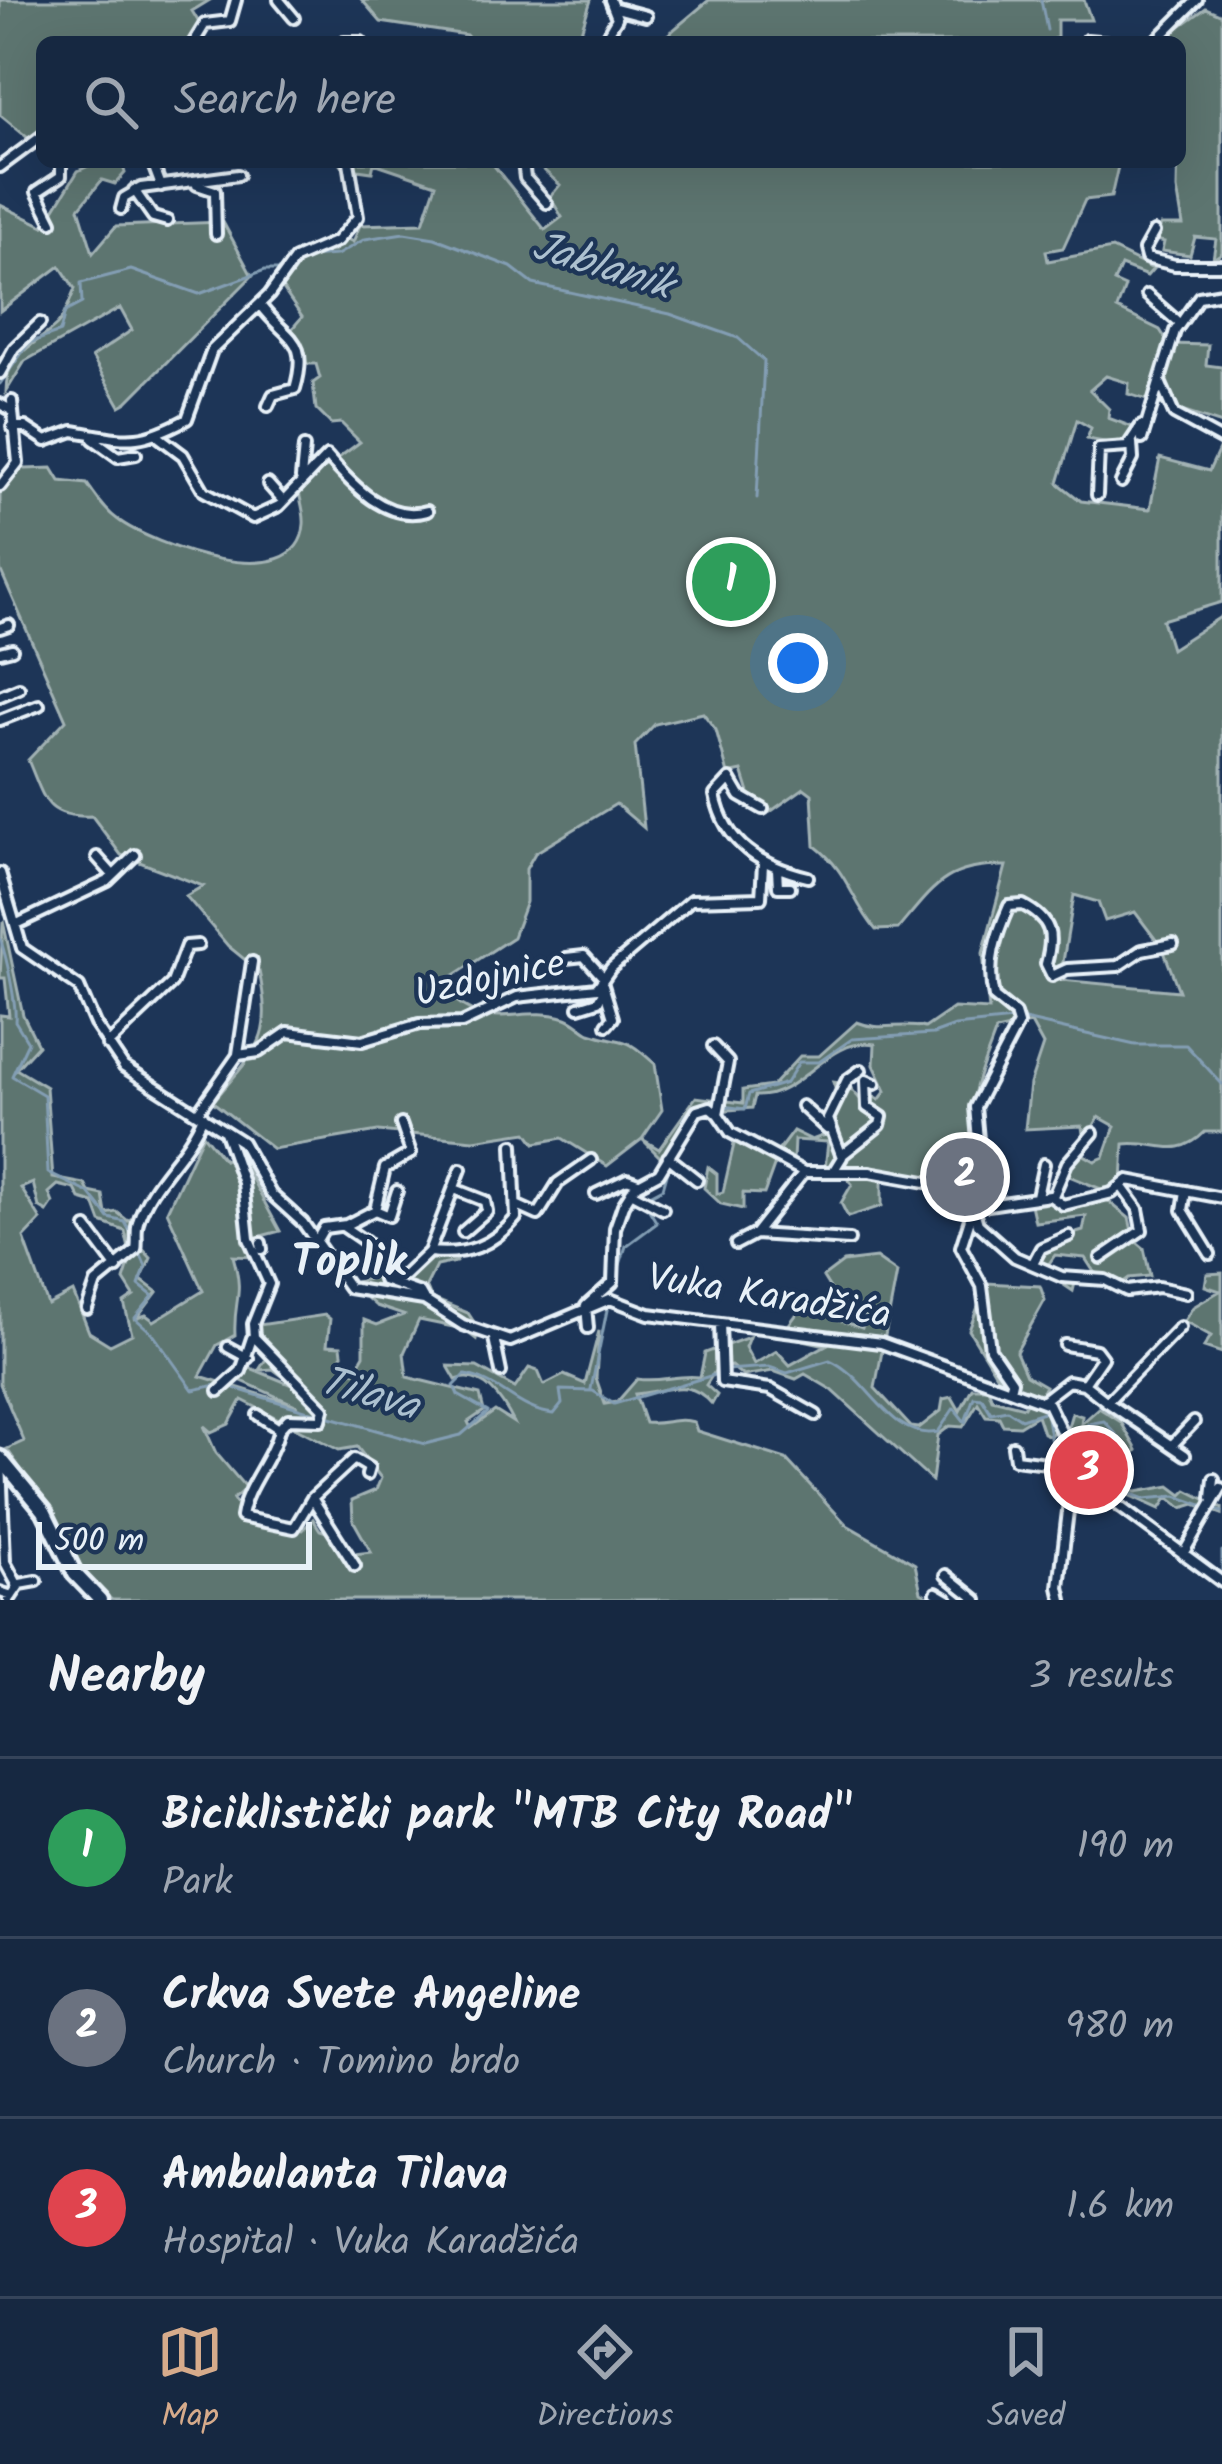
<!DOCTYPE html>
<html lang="en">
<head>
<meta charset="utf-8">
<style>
  :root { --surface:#162841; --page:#23344c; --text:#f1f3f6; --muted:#9ea6b1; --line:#35445a; --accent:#d6ab8b }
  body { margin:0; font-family:Kalam,sans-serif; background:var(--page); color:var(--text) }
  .scale { position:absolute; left:36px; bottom:30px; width:276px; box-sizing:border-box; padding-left:12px; border:6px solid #e8f1f8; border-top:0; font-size:33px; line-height:42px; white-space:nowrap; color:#e8f1f8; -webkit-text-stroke:9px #1d3557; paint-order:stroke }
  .you { position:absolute; left:798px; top:663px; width:42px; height:42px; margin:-30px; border:9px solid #fff; border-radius:50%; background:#1a73e8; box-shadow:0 0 0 18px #1a73e833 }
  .badge { display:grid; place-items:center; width:78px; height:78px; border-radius:50%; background:var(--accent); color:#fff; font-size:39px; font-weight:700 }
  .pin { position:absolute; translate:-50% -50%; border:6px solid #fff; box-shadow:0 3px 12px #0006 }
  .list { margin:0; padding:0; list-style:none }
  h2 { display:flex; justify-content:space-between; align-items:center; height:156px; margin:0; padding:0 48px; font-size:51px }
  h2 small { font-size:39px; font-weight:400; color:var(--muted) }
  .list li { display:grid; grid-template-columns:78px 1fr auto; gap:36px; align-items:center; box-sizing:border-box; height:180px; padding:0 48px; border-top:3px solid var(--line) }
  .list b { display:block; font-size:45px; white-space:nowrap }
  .list p { margin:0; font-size:39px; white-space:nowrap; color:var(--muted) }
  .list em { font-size:39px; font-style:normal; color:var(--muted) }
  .icon { flex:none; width:66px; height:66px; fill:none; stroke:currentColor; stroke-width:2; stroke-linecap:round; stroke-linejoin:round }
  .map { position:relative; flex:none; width:1222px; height:1600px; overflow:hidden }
  .search { position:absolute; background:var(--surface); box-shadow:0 12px 48px #0002; left:36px; right:36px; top:36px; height:132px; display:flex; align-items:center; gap:30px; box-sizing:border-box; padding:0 42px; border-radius:18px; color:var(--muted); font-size:45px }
  .sheet { height:696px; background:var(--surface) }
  nav { display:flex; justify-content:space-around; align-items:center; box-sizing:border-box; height:168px; border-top:3px solid var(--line); background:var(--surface); font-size:33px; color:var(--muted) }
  nav a { display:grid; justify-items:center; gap:6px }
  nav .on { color:var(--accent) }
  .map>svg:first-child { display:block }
  .green { fill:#5d746f; stroke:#a2b2b4; stroke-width:3; fill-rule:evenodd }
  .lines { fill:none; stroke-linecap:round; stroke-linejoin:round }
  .stream { stroke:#839eb4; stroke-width:3 }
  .minor-casing { stroke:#e8f1f8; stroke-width:16 }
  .major-casing { stroke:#e8f1f8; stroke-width:21 }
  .minor { stroke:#1d3557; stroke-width:8 }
  .major { stroke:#1d3557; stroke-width:12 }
  .labels { text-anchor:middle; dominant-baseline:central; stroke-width:9; stroke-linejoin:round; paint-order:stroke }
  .street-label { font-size:39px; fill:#e8f1f8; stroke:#1d3557 }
  .water-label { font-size:42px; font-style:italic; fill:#adc1d0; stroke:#1d3557 }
  .quarter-label { font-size:45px; font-weight:bold; fill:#e8f1f8; stroke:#1d3557 }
</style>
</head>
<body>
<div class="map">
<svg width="1222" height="1600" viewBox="0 0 1222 1600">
  <rect width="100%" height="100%" fill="#1d3557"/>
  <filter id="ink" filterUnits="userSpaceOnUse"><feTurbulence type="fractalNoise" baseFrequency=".00833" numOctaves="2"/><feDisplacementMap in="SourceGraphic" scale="24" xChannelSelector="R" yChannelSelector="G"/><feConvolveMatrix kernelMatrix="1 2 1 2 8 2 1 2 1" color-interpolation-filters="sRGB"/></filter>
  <g filter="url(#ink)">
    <path class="green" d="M0 0H210L192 11 201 26 192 42H42V139L34 143 0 115Z
      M362 0H591L580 34 471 41 466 35 381 22Z
      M709 0H1084L1091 20H1057V37L1048 42H659Z
      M1206 8 1222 15V253L1213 259 1216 239 1195 237 1190 255 1162 251 1164 242 1155 240 1161 225H1183L1177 189 1180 42H1158Z
      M97 162H122L125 173 115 184 102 180 79 208 93 253 116 226 223 222 252 276 127 402 120 406 92 357 132 330 120 308 25 361 6 392C6 352 31 349 57 325 65 317 70 300 75 289L60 266 0 311V205L44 226 78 171Z
      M340 162H491L545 230 562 217 550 197 560 185 535 162H1119L1111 197 1085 200 1063 248 1046 251 1048 261 1112 249 1153 269 1147 276 1121 266 1114 282 1125 287 1117 309 1160 330 1169 344 1208 345 1206 365 1222 367V424L1128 394 1129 383 1106 376 1090 390 1109 409 1108 418 1138 429 1127 446 1087 439 1091 428 1077 420 1058 483 1081 501 1150 509 1160 458 1209 471 1222 443V602L1162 620 1171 649 1222 616V1132H1205C1176 1161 1158 1140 1124 1144L1122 1181 1108 1201 1129 1218 1134 1240 1144 1248 1150 1276 1129 1278 1117 1287 1100 1281 1085 1258 1055 1255 1048 1265 1065 1276 1077 1275 1073 1291 1028 1261 1039 1244 1083 1231 1086 1216 1035 1222 1030 1200 1052 1198 1058 1205 1101 1189 1069 1176 1067 1166 1077 1151 1095 1161 1104 1157 1115 1126 1099 1117 1084 1142 1082 1126 1025 1129 1030 1084 1043 1045 1031 1023 996 1031C976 1087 960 1108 985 1165L966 1163 947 1180 882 1179V1206L848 1217 841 1203 852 1184 834 1165 825 1169 828 1142 794 1140 793 1160 777 1158 764 1194 743 1193V1209L721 1204 704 1188 708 1167 717 1174V1194L723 1192 735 1140 772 1159 793 1131 812 1140 825 1135 822 1115 837 1094 833 1082 847 1084 859 1098 870 1094 879 1100 886 1091 874 1065 875 1044C826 1036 801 1099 755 1096L752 1108 704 1112 663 1160 642 1139 607 1166 562 1138 535 1143 527 1132 474 1140 378 1131 273 1149 213 1102C257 1047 274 1044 259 971L228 946 186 896 203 886 121 855 92 816C45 818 45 800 28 760L66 720 0 569V479L15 463 12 447 25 469 52 468 60 481 87 484C96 496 104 510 117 519 149 544 299 600 304 524 305 513 300 499 298 488L360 442 341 423 331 424 316 409 313 383 320 378 316 364H299L290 331 302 317 280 285 298 256 334 251 345 238 353 242 360 225 423 223 436 184 374 163 372 172 344 168ZM703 713 716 730 728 774 742 771 749 793 770 812 804 788 812 794 815 846C849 872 850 899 876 930L898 929C935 885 946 865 1006 866L983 953 989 1010 954 1008 925 1028C899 1022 881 1032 857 1022L819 1056H800L772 1086 743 1090V1103L696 1097 659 1149 642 1139 662 1110 655 1064C621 1033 628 1046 590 1033 582 1029 575 1021 566 1018 518 1003 487 1037 444 989L447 980 513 937 526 902V869L535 853 616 804 644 828 635 745 655 724ZM1074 895 1098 902 1105 921 1135 912 1163 949 1179 991 1060 980Z
      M3 921 23 1015 38 1045 16 1069 46 1087 53 1178 85 1184 89 1192 103 1195 106 1214 117 1212 128 1221 138 1214V1244L151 1258 141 1280 157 1292 137 1318 146 1315 154 1321 203 1291 167 1211 203 1134 224 1160 238 1153 280 1231 246 1240 254 1257 233 1256C245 1298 233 1298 235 1335L217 1345 200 1376 298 1406 242 1381 248 1367 297 1387 273 1369 259 1370 266 1359 257 1349 259 1325 325 1315 330 1319 327 1345 341 1346 344 1369 354 1372 364 1355V1320L377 1325 403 1315 376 1306 350 1283 394 1273 406 1276 426 1256 462 1254 456 1262 436 1266 426 1286 431 1298 468 1313 478 1328 476 1339 463 1329 419 1320 404 1353 407 1377 480 1395 484 1411 468 1422 471 1428 495 1411 514 1423C503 1401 484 1370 456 1380L448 1366 477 1367 515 1388 529 1368 538 1371 544 1385 564 1375 585 1384 599 1331 596 1378 605 1404 617 1402 637 1379C660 1383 676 1374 700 1377L705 1353 749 1337 745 1347 754 1364 777 1351 790 1365 826 1345 781 1335 802 1307 862 1328 866 1317 838 1301 823 1277 843 1262 876 1258 897 1273 875 1388 911 1427 919 1428 941 1411 943 1399 952 1397 960 1411 972 1388H988L992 1399 1024 1407 1030 1395 1002 1384 969 1330 987 1283 1040 1286 1045 1300 1016 1352 1026 1375 1045 1386 1039 1398 1055 1430 1050 1436 1043 1433 1037 1415 1019 1426 1003 1425 999 1417 986 1416 978 1403 963 1427 950 1426 938 1435 932 1481 832 1390 805 1374 796 1379 773 1371 743 1376 731 1366 715 1371 706 1385 717 1395 712 1404C688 1376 667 1392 635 1394L645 1423C664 1425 676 1417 694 1422L697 1431 786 1459 847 1525 915 1564 921 1592 935 1600H112L86 1576 64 1532 7 1449 24 1441 0 1384V1015L9 1016 5 978H0ZM33 1183 39 1207 47 1212 53 1203 49 1193 58 1185 75 1189 80 1199 94 1203 101 1222 125 1231 131 1258 124 1280 134 1296 124 1303 132 1334 110 1345 89 1332 73 1292 48 1305 24 1238 41 1220 21 1188ZM242 1400 339 1450 357 1447 381 1478 376 1490 352 1500 353 1520 371 1552 346 1555 333 1534 320 1530 313 1519 303 1530 247 1521 233 1499 246 1488 216 1453 204 1426 211 1432 229 1424Z
      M1222 1273V1353L1204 1347 1211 1336 1184 1321 1193 1307 1220 1291 1205 1286 1207 1274Z
      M1099 1408 1121 1422 1137 1450 1125 1465 1128 1488 1136 1492 1170 1486 1182 1495 1187 1490 1222 1508V1514L1195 1504 1182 1508 1168 1497 1160 1509 1115 1489 1120 1478 1116 1454 1123 1449 1114 1432 1088 1427 1074 1447 1069 1444 1076 1437 1066 1433 1072 1413 1082 1416 1081 1424Z"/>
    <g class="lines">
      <path class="stream" d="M1041 0 1047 30
        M309 257 337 255 365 239 404 233 435 238 511 267 533 284 670 314 738 338 764 361 757 498
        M0 384 29 343 60 332 65 312 82 303 81 283 131 270 199 294 265 270H281
        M0 939C6 954 17 1006 15 1021L28 1042 12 1076 44 1095 48 1173 89 1193 109 1218 125 1222 133 1237
        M1020 1019 1135 1045H1186L1222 1084
        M666 1154 686 1115 701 1103 745 1109 749 1094 786 1083 799 1062H819L852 1039 933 1034 955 1026 1013 1020
        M648 1196 663 1188 670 1163
        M139 1251 146 1267 139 1285 153 1296 135 1318 153 1334 193 1390 221 1384
        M610 1296 626 1246 657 1223 646 1205
        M726 1370 769 1367 787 1373 830 1360C869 1377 891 1442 938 1432L954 1408 965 1422 974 1397 982 1398 991 1413 1007 1410 1021 1419 1046 1411 1052 1450 1076 1444 1088 1424 1104 1421 1127 1446 1121 1465 1124 1491 1144 1499 1176 1496 1222 1512
        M230 1387 318 1414
        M591 1389 608 1305
        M327 1416 425 1444 461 1435 488 1412 458 1395 454 1386 465 1375C500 1380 516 1410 554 1414L562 1404 560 1390 593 1391 614 1404 717 1374
        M1222 1551V1572"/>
      <g class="minor-casing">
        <path id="minor" d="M279 0 294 18
          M616 8 646 16
          M1087 40 1110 42
          M194 42 205 24 230 21 236 0
          M344 42H361
          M603 42 617 18 610 0
          M1155 42 1197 0
          M152 162 161 186
          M523 162 525 178 547 203
          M0 167 42 136
          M197 185 215 191 216 234
          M134 190 153 217 167 221
          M121 209 124 198 141 188 238 175
          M52 222 37 192 61 176V162
          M1154 232 1144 250 1146 258 1175 265H1222
          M1147 295 1179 323
          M260 305C287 341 310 337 295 389L273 395 268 406
          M0 373 14 348 40 323
          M1161 384 1174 414 1222 440
          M0 404 11 410
          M12 427H25L46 441 73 431C128 440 136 446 187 419L212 350 269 295 295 259 337 241 358 217 349 162
          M159 437 183 455 204 491 253 518 279 506 327 456C352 485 387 523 427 511
          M93 439 118 457 136 454
          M1142 439 1175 331 1199 297 1222 293
          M301 478 304 447
          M1121 482 1133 459 1132 443
          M268 484 283 501
          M0 486 18 463 12 401
          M1097 495 1099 449 1127 447 1141 426
          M0 628 9 625
          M0 652 12 649
          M0 696 19 688
          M0 720 39 705
          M763 809 740 796 730 779 715 795C725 845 762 866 808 877
          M97 857 113 875
          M777 869 778 887H790
          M0 873 22 948 79 987 95 1024 124 1067 242 1142 271 1194 303 1223 349 1288 424 1300 463 1325 510 1341 610 1299 649 1314 881 1343 1048 1404 1085 1481 1222 1582
          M17 924 108 881 135 855
          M1173 944 1142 950 1118 966 1067 969 1052 976 1046 964C1054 935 1052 920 1023 905L1009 906C996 935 986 964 994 997L1015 1014 1018 1024 975 1107 980 1162 969 1195 978 1224 1015 1257 1062 1277 1105 1280 1127 1291 1158 1287 1186 1293
          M566 958 584 956 604 978
          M603 985 613 1018 607 1025
          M579 1007 598 1001 602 994
          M107 1045 172 983 186 946 198 945
          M713 1046 728 1062 718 1114
          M238 1054 252 962
          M802 1106 827 1129
          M198 1112 238 1055 259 1052 288 1032 362 1041 419 1024 462 1023 517 997 597 988 611 968 691 900 761 898 763 864
          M718 1114 731 1133 804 1172H870L965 1189 970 1219 961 1247 982 1286 990 1349 1012 1381 1010 1390
          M225 1132 243 1183 249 1239 269 1284 253 1324 254 1337 324 1409 321 1420 288 1419 279 1429
          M842 1155 880 1125 882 1117 867 1107 866 1080 875 1084
          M668 1157 697 1180
          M834 1170 842 1157 828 1119 847 1080 861 1070
          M804 1172 755 1234 849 1240
          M457 1190 485 1201 487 1211 463 1232
          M1186 1191 1183 1210 1210 1254
          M631 1192 663 1209
          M596 1194 627 1179 638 1183
          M1037 1196 1044 1164
          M1053 1196 1067 1163 1093 1133
          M974 1200 988 1205 1050 1196 1063 1205 1112 1193 1128 1180 1222 1198
          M518 1206 538 1215 558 1183 591 1160
          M375 1210 389 1216 397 1191
          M344 1227 366 1242
          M87 1228 117 1268
          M317 1240 324 1228 346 1225 375 1210 385 1168 411 1153 401 1124
          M261 1243 262 1249
          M736 1244 755 1234
          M430 1252C467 1256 492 1246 516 1218L513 1145
          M1101 1258 1142 1230 1138 1209 1122 1187
          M1034 1261 1041 1248 1069 1236
          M424 1300 420 1293 383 1280 405 1275 429 1252 461 1169
          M87 1309 96 1283 136 1250C138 1241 135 1231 138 1222 150 1181 187 1156 203 1116
          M720 1323 722 1382 770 1389 816 1415
          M588 1328 586 1306 613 1282 615 1228 623 1205 635 1186 659 1173 697 1111 710 1107 718 1114
          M494 1338 501 1372
          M228 1347 248 1358
          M1084 1384 1107 1402 1180 1327
          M219 1391 241 1371 252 1338
          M1042 1401 1068 1381 1084 1384 1102 1358 1096 1350 1065 1345
          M1107 1402 1185 1455
          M258 1415 279 1429
          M279 1429C272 1461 246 1484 241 1517L294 1528 312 1498 354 1459 369 1468 367 1475
          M1172 1445 1194 1422
          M1013 1446 1015 1459 1063 1465 1074 1461
          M1 1460 5 1562 18 1586
          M312 1498 355 1566
          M1212 1498 1214 1479
          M1183 1554 1221 1488
          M946 1575 977 1600
          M0 1592 12 1596
          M936 1593 948 1600
          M9 1600 20 1584 37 1581
          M1062 1600 1059 1587 1070 1494 1079 1475"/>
      </g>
      <g class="major-casing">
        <path id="major" d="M0 1458 44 1511 75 1574 100 1600"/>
      </g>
      <use href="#minor" class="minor"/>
      <use href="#major" class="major"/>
    </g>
  </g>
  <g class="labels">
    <g class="street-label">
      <text transform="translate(490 980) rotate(-12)">Uzdojnice</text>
      <text transform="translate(769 1298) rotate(9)">Vuka Karadžića</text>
    </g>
    <g class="water-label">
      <text transform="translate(602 267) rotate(17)">Jablanik</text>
      <text transform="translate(369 1395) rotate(16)">Tilava</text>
    </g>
    <g class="quarter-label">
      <text x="349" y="1264">Toplik</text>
    </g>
  </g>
</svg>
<div class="scale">500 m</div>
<div class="you"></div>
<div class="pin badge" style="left:731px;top:582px;background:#2e9e5b">1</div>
<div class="pin badge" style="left:965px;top:1177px;background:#6b7280">2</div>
<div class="pin badge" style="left:1089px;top:1470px;background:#e0444e">3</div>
<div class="search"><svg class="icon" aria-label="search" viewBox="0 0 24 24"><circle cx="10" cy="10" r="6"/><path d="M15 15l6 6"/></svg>Search here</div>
</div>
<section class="sheet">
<h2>Nearby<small>3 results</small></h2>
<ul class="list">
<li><span class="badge" style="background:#2e9e5b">1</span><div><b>Biciklistički park &quot;MTB City Road&quot;</b><p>Park</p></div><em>190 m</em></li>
<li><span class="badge" style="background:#6b7280">2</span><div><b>Crkva Svete Angeline</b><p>Church · Tomino brdo</p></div><em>980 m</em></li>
<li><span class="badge" style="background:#e0444e">3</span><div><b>Ambulanta Tilava</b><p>Hospital · Vuka Karadžića</p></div><em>1.6 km</em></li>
</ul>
</section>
<nav>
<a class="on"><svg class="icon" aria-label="map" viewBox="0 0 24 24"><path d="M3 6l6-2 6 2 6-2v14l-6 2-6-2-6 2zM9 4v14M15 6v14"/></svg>Map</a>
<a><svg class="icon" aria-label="directions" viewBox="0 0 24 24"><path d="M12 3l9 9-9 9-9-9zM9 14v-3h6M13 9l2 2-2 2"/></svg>Directions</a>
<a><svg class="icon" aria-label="saved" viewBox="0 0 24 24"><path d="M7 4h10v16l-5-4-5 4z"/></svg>Saved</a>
</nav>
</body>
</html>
